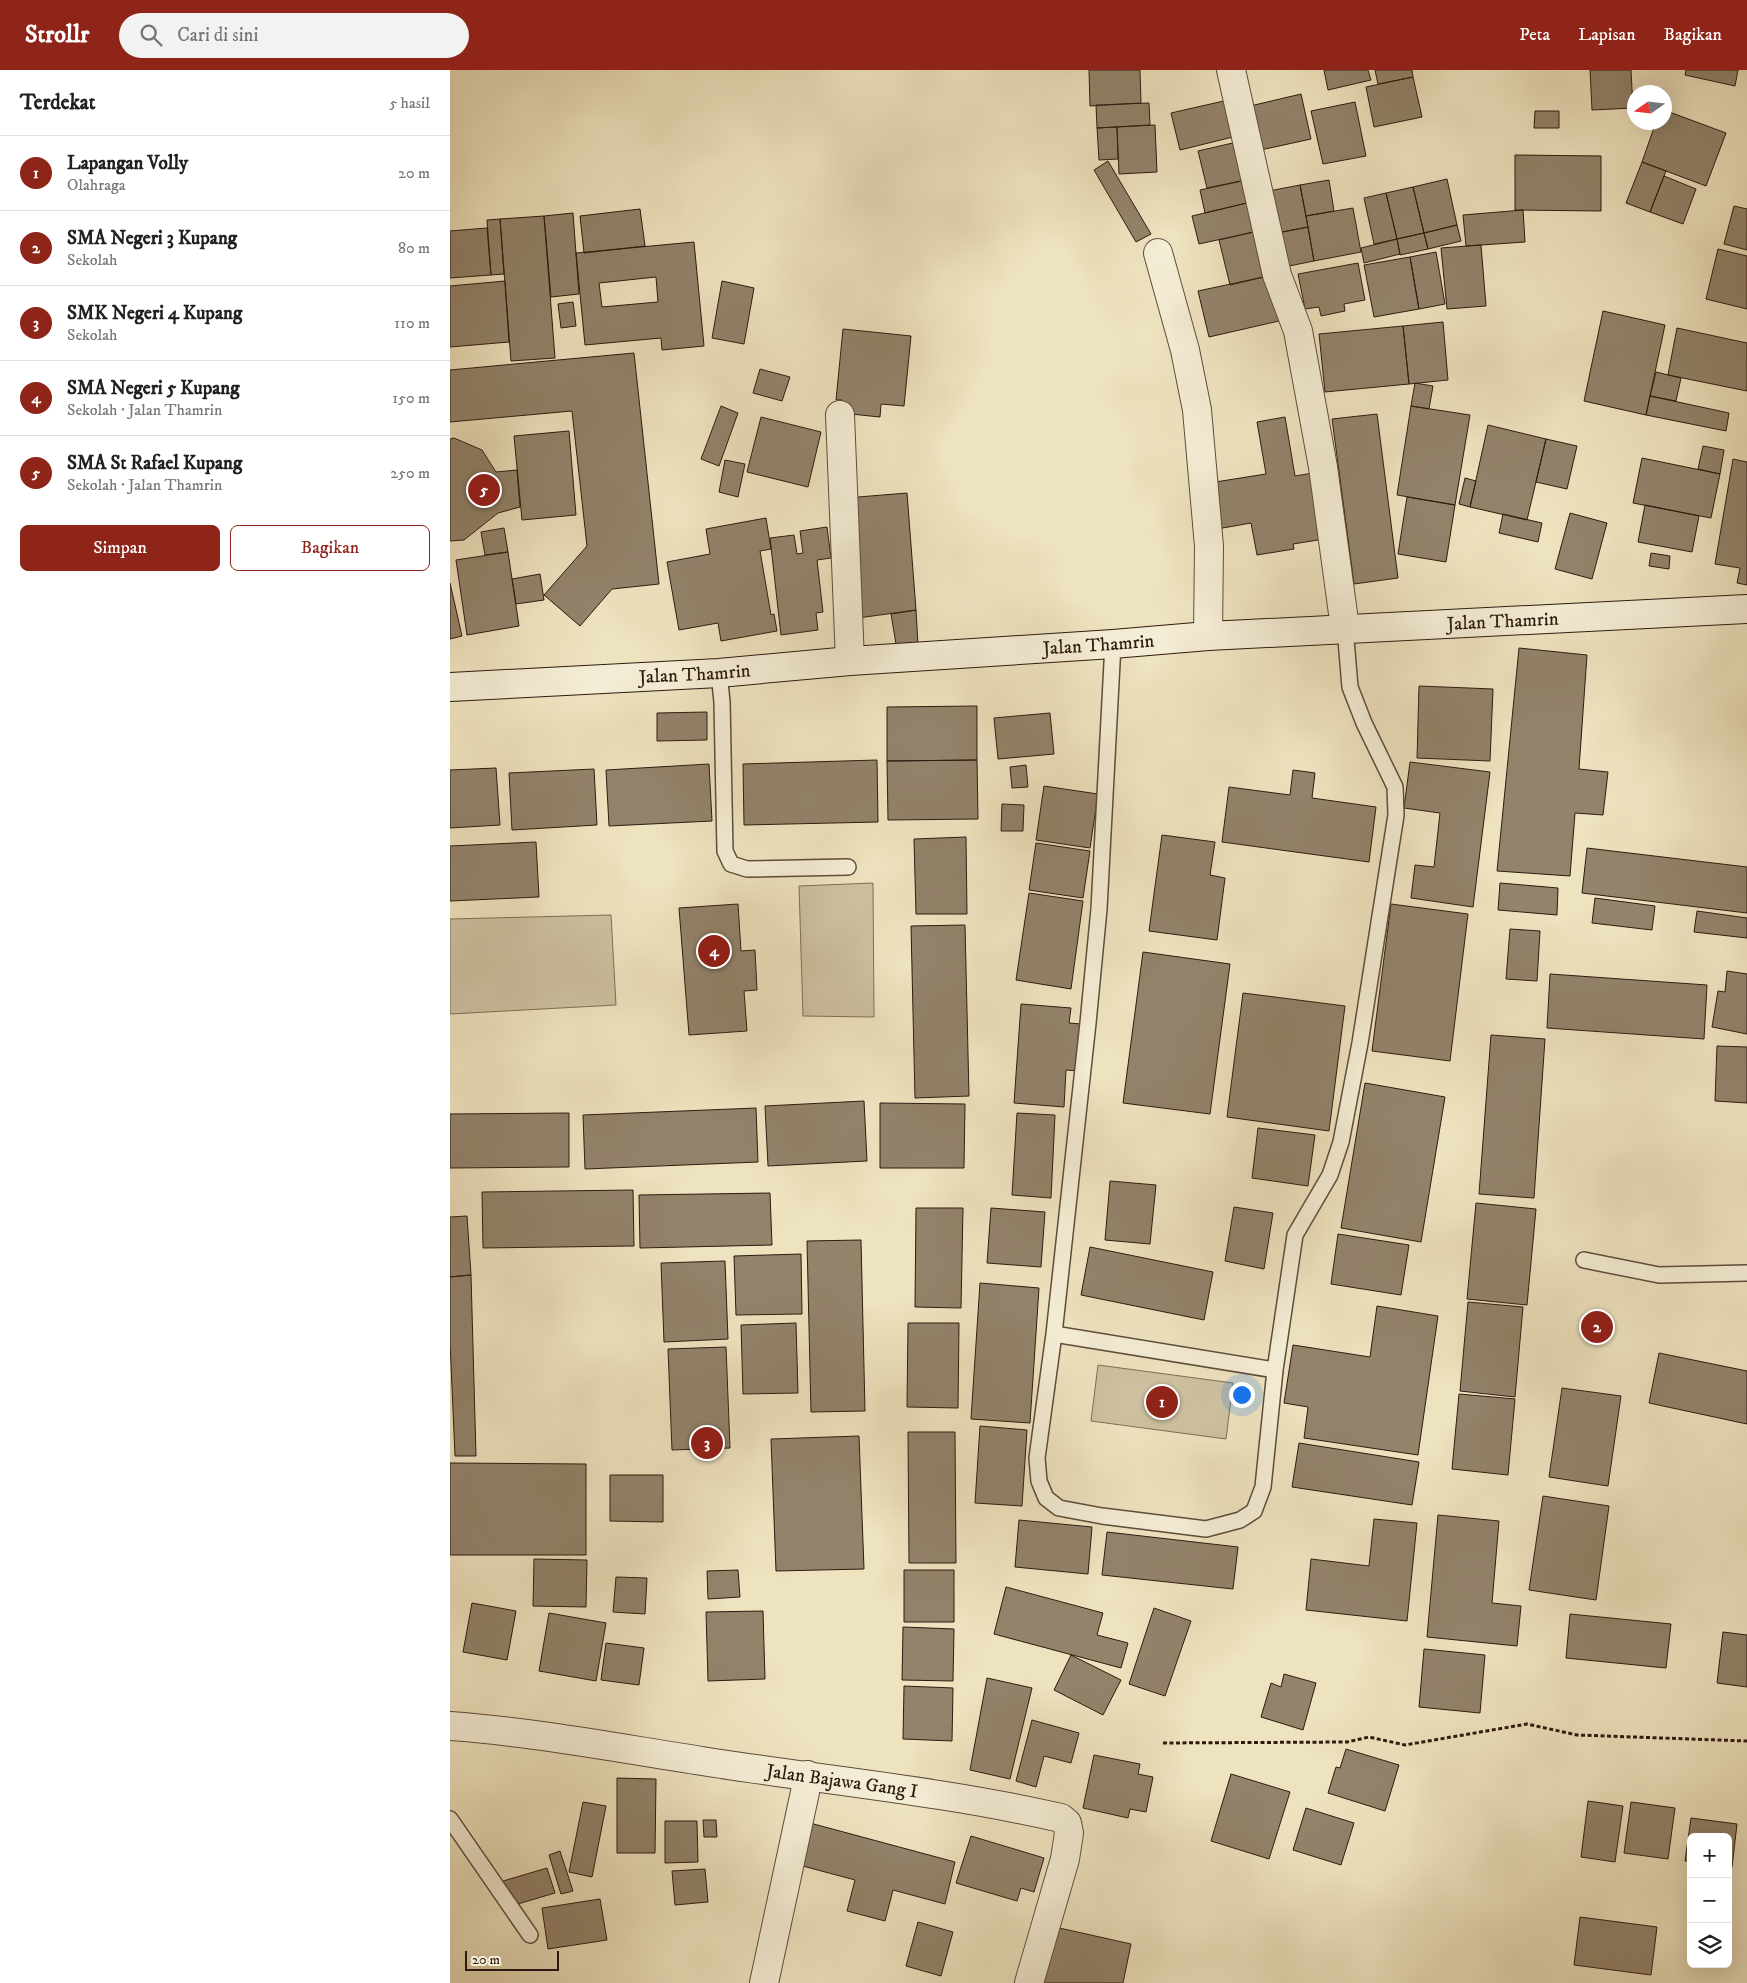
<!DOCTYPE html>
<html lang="id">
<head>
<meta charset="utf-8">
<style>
  :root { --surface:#fff; --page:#f2f2f2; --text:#202124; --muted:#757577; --line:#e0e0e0; --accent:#8f2418 }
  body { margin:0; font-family:"IM FELL DW Pica",serif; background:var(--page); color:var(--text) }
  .controls { position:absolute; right:15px; bottom:15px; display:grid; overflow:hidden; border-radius:8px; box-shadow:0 5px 20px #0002 }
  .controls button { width:45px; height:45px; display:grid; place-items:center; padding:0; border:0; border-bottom:1px solid var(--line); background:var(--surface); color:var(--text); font:25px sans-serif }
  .compass { position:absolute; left:1177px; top:15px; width:45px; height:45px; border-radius:50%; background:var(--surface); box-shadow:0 5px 20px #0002; rotate:256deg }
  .scale { position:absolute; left:15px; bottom:12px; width:94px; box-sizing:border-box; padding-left:5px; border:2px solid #2e1a10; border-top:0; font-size:14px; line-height:18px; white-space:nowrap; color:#2e1a10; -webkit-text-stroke:4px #f4edd5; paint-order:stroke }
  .you { position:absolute; left:791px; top:1324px; width:18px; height:18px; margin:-12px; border:4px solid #fff; border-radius:50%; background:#1a73e8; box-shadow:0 0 0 8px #1a73e833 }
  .badge { display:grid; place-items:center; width:32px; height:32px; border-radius:50%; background:var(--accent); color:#fff; font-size:16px; font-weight:700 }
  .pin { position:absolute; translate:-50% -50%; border:2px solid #fff; box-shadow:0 1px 5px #0006 }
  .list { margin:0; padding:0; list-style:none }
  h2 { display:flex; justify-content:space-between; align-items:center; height:65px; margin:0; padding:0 20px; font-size:21px }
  h2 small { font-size:16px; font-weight:400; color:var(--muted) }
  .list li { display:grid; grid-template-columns:32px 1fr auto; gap:15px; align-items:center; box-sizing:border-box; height:75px; padding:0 20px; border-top:1px solid var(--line) }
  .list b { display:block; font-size:19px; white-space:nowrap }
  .list p { margin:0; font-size:16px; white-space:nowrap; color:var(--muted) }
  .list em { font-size:16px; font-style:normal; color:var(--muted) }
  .actions { display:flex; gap:10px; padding:15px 20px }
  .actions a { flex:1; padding:11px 0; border:1px solid var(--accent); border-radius:8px; text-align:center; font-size:18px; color:var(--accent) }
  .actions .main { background:var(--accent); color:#fff }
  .icon { flex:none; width:28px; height:28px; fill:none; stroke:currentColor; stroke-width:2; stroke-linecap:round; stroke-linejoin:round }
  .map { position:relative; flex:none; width:1297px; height:1913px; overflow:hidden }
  header { display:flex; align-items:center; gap:30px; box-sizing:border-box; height:70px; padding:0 25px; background:var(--accent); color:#fff }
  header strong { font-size:24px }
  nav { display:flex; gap:28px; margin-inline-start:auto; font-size:18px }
  .search { width:350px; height:45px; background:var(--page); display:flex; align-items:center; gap:12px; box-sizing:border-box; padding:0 18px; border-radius:28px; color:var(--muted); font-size:19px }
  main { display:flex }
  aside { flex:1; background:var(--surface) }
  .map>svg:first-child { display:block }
  .green { fill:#cdc1a1; stroke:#7e6e58 }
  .building { fill:#92836b; stroke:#2e1a10; fill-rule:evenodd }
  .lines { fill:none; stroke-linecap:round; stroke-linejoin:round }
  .service-casing { stroke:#5e4c3c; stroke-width:18 }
  .minor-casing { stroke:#5e4c3c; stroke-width:30 }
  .secondary-casing { stroke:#2e1a10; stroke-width:30 }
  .path { stroke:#2e1a10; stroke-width:3; stroke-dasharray:4 2.5; stroke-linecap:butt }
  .service { stroke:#f4edd5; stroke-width:15 }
  .minor { stroke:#f4edd5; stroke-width:28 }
  .secondary { stroke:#f4edd5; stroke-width:28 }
  .labels { text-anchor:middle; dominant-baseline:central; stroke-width:4; stroke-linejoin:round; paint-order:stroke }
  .street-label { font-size:19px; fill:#2e1a10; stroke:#f4edd5 }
</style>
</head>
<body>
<header>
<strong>Strollr</strong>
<div class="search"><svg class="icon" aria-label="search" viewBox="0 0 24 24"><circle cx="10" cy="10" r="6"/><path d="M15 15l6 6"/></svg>Cari di sini</div>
<nav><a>Peta</a><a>Lapisan</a><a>Bagikan</a></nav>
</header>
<main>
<aside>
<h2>Terdekat<small>5 hasil</small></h2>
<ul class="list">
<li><span class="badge">1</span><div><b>Lapangan Volly</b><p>Olahraga</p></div><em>20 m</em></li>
<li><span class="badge">2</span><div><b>SMA Negeri 3 Kupang</b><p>Sekolah</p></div><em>80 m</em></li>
<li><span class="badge">3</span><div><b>SMK Negeri 4 Kupang</b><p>Sekolah</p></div><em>110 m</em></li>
<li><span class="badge">4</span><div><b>SMA Negeri 5 Kupang</b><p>Sekolah · Jalan Thamrin</p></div><em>150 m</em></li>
<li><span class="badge">5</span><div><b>SMA St Rafael Kupang</b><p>Sekolah · Jalan Thamrin</p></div><em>250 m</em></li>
</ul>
<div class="actions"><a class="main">Simpan</a><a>Bagikan</a></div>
</aside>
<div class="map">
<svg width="1297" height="1913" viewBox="0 0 1297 1913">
  <rect width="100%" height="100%" fill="#eee3bf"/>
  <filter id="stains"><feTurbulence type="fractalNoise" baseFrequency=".004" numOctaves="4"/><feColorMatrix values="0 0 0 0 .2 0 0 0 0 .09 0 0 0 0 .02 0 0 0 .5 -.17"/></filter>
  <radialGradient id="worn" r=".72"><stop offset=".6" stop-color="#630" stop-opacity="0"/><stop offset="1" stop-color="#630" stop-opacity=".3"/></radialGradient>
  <path class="green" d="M423 813 424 947 353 946 349 816Z
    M161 845 166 935 0 944V849Z
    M648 1295 783 1313 776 1369 641 1351Z"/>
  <path class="building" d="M639 0H690L691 33 640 36Z
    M874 0H918L921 10 878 20Z
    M925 0H962L963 7 928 14Z
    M1140 0H1181L1183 38 1142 40Z
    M1236 0H1288L1285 16 1235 5Z
    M963 7 972 47 924 57 916 17Z
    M851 24 861 69 806 81 796 37Z
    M778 30 787 66 730 80 721 43Z
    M905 32 916 86 873 94 861 41Z
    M699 33 700 55 647 58 646 35Z
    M1214 40 1276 63 1256 116 1192 92 1206 52H1214Z
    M1085 41H1109V58H1084Z
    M705 55 707 102 669 104 667 57Z
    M667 57 668 89 649 90 647 58Z
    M787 72 796 110 757 118 748 81Z
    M1065 85 1151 86V141L1065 140Z
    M658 91 701 164 686 172 644 100Z
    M1192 92 1216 101 1200 142 1176 133Z
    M1214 106 1246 119 1233 154 1200 142Z
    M997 109 1007 155 974 163 963 117Z
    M796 110 801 132 755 143 750 120Z
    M879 110 884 141 856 146 850 115Z
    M850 115 858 157 822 164 814 122Z
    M963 117 974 163 947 169 936 123Z
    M936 123 947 169 924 174 914 128Z
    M801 132 808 161 749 174 742 146Z
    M1284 136 1297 139V180L1274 174Z
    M903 138 911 182 864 191 856 146Z
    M190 139 195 176 134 183 130 146Z
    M1073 140 1075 172 1016 176 1013 145Z
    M123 143 129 224 101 227 94 146Z
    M94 146 105 288 61 291 50 149Z
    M50 149 54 204 41 205 37 150Z
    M1007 155 1011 171 978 179 974 163Z
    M858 157 864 191 829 198 822 164Z
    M37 158 41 205 0 208V161Z
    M808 161 818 206 780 215 769 170Z
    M974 163 978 179 950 185 947 169Z
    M947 169 950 184 914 193 911 178Z
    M244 172 254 276 212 280 211 268 135 275 126 183ZM206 207 208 232 152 237 149 213Z
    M1031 175 1036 236 997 239 991 178Z
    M1268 179 1297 186V239L1256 229Z
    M986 182 995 234 969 239 960 187Z
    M960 187 969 239 924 247 914 195Z
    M908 193 915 230 894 234 895 241 871 246 869 237 855 239 848 204Z
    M818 206 829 251 759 267 748 221Z
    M55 211 59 272 0 277V216Z
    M272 211 304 218 294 274 262 268Z
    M123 232 126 256 111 258 108 234Z
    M1153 241 1215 255 1196 345 1134 331Z
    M993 252 998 310 959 314 953 256Z
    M953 256 959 314 875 322 869 264Z
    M1227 258 1297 273V321L1218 305Z
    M393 259 461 266 454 336 431 334 430 347 391 343 392 330H386Z
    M184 283 209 514 162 519 130 556 94 525 137 476 122 341 0 352V300Z
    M310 299 340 307 332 331 303 323Z
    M1206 302 1231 308 1226 331 1200 326Z
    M965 313 983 316 979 339 961 336Z
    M1200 326 1279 343 1276 361 1196 345Z
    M271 336 288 343 269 396 251 389Z
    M961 336 1020 345 1005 435 947 425Z
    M927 344 948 508 904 514 882 349Z
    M311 347 371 362 358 417 297 402Z
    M835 347 845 406 863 403 874 469 843 474 844 479 807 485 801 453 767 459 759 413 816 404 807 352Z
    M1038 355 1096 369 1077 450 1020 437Z
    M119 361 126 445 72 450 64 366Z
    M4 368 32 380 46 402 67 400 70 437 48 443 14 470 0 471V369Z
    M1096 369 1127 376 1117 419 1086 412Z
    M1253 376 1274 380 1270 404 1248 399Z
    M1192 388 1270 404 1261 448 1183 433Z
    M1283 389 1297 392V515L1287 513 1290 498 1265 494Z
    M275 390 295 394 288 427 269 422Z
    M1015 408 1026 411 1020 437 1009 434Z
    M457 423 466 540 408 548 396 428Z
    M957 427 1005 435 996 492 948 484Z
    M1195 435 1249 446 1242 482 1188 472Z
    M1120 443 1157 453 1142 509 1105 499Z
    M1053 444 1092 453 1088 472 1049 463Z
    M316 448 321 479 310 481 321 545 324 544 327 561 271 571 268 553 229 560 217 492 260 484 256 459Z
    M377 457 381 488 367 490 373 542 366 543 368 560 331 565 320 468 344 465 347 484 353 483 350 461Z
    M54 458 58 482 35 485 31 462Z
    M58 482 69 556 17 565 6 490Z
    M1201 483 1220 486 1219 499 1199 496Z
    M90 504 94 530 66 534 62 509Z
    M0 513 12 566 0 569Z
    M466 540 468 575 446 574 441 544Z
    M1069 578 1137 585 1129 699 1158 702 1153 745 1125 743 1120 806 1047 801Z
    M969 616 1043 619 1040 691 967 688Z
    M527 636V690L437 691V637Z
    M257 642V670L207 671V643Z
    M600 643 604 684 548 689 544 648Z
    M427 690 428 752 294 755 293 694Z
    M527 690 528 749 438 750 437 691Z
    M960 692 1040 702 1023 837 961 828 965 795 984 797 990 743 954 738Z
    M259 694 262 751 159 756 156 700Z
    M576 695 578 717 562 718 560 697Z
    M46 698 50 755 0 758V700Z
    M144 699 147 755 62 760 59 703Z
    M843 700 865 703 862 728 926 737 919 792 772 772 779 717 840 725Z
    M594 716 648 724 640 778 586 770Z
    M552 734 574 735 573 761H551Z
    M712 765 765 772 760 805 775 808 767 870 699 861Z
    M516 767 517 844H466L464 769Z
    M86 772 89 827 0 831V776Z
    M586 773 640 781 633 828 579 820Z
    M1137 778 1297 797V843L1132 823Z
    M1050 813 1108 818 1107 845 1048 840Z
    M579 823 633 831 621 919 566 910Z
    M1145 828 1205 836 1202 860 1142 853Z
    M288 834 291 881 305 880 307 920 294 921 297 961 239 965 229 838Z
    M941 834 1018 844 1000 991 922 981Z
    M1247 841 1297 848V868L1244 862Z
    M515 855 519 1026 465 1028 461 856Z
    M1060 859 1090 861 1087 911 1056 909Z
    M693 882 780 894 760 1044 673 1033Z
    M1277 901 1297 904V964L1262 957 1268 921 1275 922Z
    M1100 904 1257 915 1254 969 1097 958Z
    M793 923 895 936 879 1061 777 1047Z
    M571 934 621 938 619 953 631 954 628 1001 616 1000 614 1037 564 1033Z
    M1041 965 1095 969 1084 1128 1029 1124Z
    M1267 976 1297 977V1033L1265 1031Z
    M915 1013 995 1027 971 1172 891 1158Z
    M414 1031 417 1091 318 1096 315 1036Z
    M430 1033 515 1034 514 1098H430Z
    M306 1038 308 1092 135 1099 133 1045Z
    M119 1043V1097L0 1098V1044Z
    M567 1043 605 1045 601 1128 562 1125Z
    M808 1058 865 1065 858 1116 802 1108Z
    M660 1111 706 1115 700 1174 655 1170Z
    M183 1120 184 1176 33 1178 32 1122Z
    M320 1123 322 1175 190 1178 189 1125Z
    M1026 1133 1086 1139 1077 1235 1017 1229Z
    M784 1137 823 1143 814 1199 775 1191Z
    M466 1138H513L511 1238 465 1237Z
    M541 1138 595 1142 591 1197 537 1193Z
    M17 1146 21 1205 0 1207V1147Z
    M888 1164 959 1175 951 1225 881 1214Z
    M411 1170 415 1341 361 1342 357 1171Z
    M640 1177 763 1202 754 1250 631 1225Z
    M351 1184 352 1244 286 1245 284 1186Z
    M275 1191 278 1269 214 1272 211 1193Z
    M21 1205 26 1386H5L0 1272V1207Z
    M530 1213 589 1218 580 1353 521 1349Z
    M1018 1232 1073 1237 1065 1327 1010 1321Z
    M927 1236 988 1246 968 1385 854 1368 858 1337 834 1333 843 1275 920 1287Z
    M346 1253 348 1323 293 1324 291 1255Z
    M458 1253H509L508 1338 457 1337Z
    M276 1277 280 1378 222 1380 218 1279Z
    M1209 1283 1297 1301V1354L1199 1333Z
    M1112 1318 1171 1326 1158 1416 1099 1407Z
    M1009 1324 1065 1329 1058 1405 1002 1399Z
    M530 1356 577 1360 572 1436 525 1433Z
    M458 1362H505L506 1493H459Z
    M409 1366 414 1499 326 1501 321 1369Z
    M849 1373 969 1392 962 1435 842 1417Z
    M0 1393 136 1394V1485H0Z
    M160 1405H213V1452L160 1451Z
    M1093 1426 1159 1436 1146 1530 1079 1520Z
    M988 1445 1049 1451 1042 1533 1071 1536 1067 1576 977 1567Z
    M924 1449 967 1453 957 1551 856 1540 861 1489 919 1496Z
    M569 1450 642 1457 638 1504 565 1497Z
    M657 1462 788 1477 783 1519 652 1505Z
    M84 1489 137 1490 136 1537 83 1536Z
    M288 1500 290 1527 258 1529 257 1501Z
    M454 1500H504V1552H454Z
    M166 1507 197 1508 195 1544 163 1542Z
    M556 1517 653 1543 647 1565 678 1573 671 1598 544 1564Z
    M22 1533 66 1541 57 1590 13 1582Z
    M704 1538 741 1551 715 1626 679 1614Z
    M313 1541 315 1609 258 1611 256 1542Z
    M99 1543 156 1553 146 1611 89 1601Z
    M1120 1544 1221 1554 1216 1598 1116 1588Z
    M453 1557 504 1559 503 1611 452 1610Z
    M1273 1562 1297 1565V1617L1267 1613Z
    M156 1573 194 1578 189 1615 151 1610Z
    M974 1579 1035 1585 1030 1643 969 1637Z
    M621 1585 671 1610 653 1645 604 1620Z
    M834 1604 866 1613 853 1660 811 1647 821 1613 831 1617Z
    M537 1608 582 1618 560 1709 520 1700Z
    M454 1616 503 1618 502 1671 453 1669Z
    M582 1650 629 1663 621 1693 594 1686 586 1717 566 1711Z
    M896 1679 949 1695 935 1741 878 1723 886 1697 890 1698Z
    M644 1685 690 1694 688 1704 703 1707 696 1742 680 1739 678 1748 633 1738Z
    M781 1704 840 1722 819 1789 761 1771Z
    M167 1708 206 1709 205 1783H167Z
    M1138 1731 1173 1736 1165 1792 1131 1787Z
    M133 1732 156 1736 142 1807 119 1802Z
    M1181 1732 1225 1738 1218 1789 1174 1783Z
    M856 1738 904 1753 891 1795 843 1780Z
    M1241 1748 1287 1754 1282 1797 1278 1796V1767H1241V1791H1235Z
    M253 1750H266L267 1767H254Z
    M215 1751H247L248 1792 215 1793Z
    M360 1753 505 1792 495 1834 443 1820 435 1851 397 1841 405 1810 349 1795Z
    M521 1766 594 1788 584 1822 571 1818 567 1831 506 1813Z
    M110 1781 123 1821 111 1824 99 1785Z
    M97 1798 105 1823 61 1836 53 1811Z
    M255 1799 258 1832 225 1835 222 1801Z
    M150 1829 157 1870 98 1879 92 1838Z
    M1130 1847 1207 1857 1201 1905 1124 1895Z
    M468 1852 503 1862 491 1906 456 1896Z
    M605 1857 681 1874 673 1913H593Z"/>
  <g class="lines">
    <g class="service-casing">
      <path id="service" d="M663 574 649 839 638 953 604 1264 587 1388 589 1411 596 1428 609 1438 652 1446 756 1459 790 1450 804 1441 813 1417 825 1300 845 1165 880 1105 891 1072 910 973 946 745 945 717 914 653 900 617 895 558
        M269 603 272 632 275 781 281 794 297 799 398 797
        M1134 1190 1209 1205 1297 1203
        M604 1264 825 1300
        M0 1749 80 1865"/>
    </g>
    <g class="minor-casing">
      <g id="minor">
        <path d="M781 0 827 205 848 261 873 397 895 558"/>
        <path d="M708 183 735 280 747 340 759 476 758 566"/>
        <path d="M390 345 400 591"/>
        <path id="s1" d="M0 1656C84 1662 168 1678 252 1691 371 1710 493 1721 611 1748L617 1753 619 1763 615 1789 579 1913"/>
        <path d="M314 1913 355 1722 357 1705"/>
      </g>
    </g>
    <g class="secondary-casing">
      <g id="secondary">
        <path id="s2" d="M0 617 269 603 400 591 663 574 758 566 1297 539"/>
      </g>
    </g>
    <path class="path" d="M713 1673 897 1672 919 1667 955 1675 1077 1654 1127 1665 1297 1671"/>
    <use href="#service" class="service"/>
    <use href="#minor" class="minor"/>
    <use href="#secondary" class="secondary"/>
  </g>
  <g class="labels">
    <g class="street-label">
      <text stroke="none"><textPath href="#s2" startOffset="1055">Jalan Thamrin</textPath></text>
      <text stroke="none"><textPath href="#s2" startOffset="650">Jalan Thamrin</textPath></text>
      <text stroke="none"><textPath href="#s2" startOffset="245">Jalan Thamrin</textPath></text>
      <text stroke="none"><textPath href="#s1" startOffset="396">Jalan Bajawa Gang I</textPath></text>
    </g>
  </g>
  <rect width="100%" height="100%" filter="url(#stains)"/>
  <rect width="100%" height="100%" fill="url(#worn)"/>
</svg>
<div class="controls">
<button>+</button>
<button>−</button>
<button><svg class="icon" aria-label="layers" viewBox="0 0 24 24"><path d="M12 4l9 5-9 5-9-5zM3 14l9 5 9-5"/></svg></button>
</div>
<svg class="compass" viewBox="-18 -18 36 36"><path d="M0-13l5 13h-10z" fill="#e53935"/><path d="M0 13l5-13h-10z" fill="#757577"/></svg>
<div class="scale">20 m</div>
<div class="you"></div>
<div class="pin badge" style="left:712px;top:1332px">1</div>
<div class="pin badge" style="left:1147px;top:1257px">2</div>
<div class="pin badge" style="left:257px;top:1373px">3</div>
<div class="pin badge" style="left:264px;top:881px">4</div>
<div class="pin badge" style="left:34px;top:420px">5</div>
</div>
</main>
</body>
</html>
